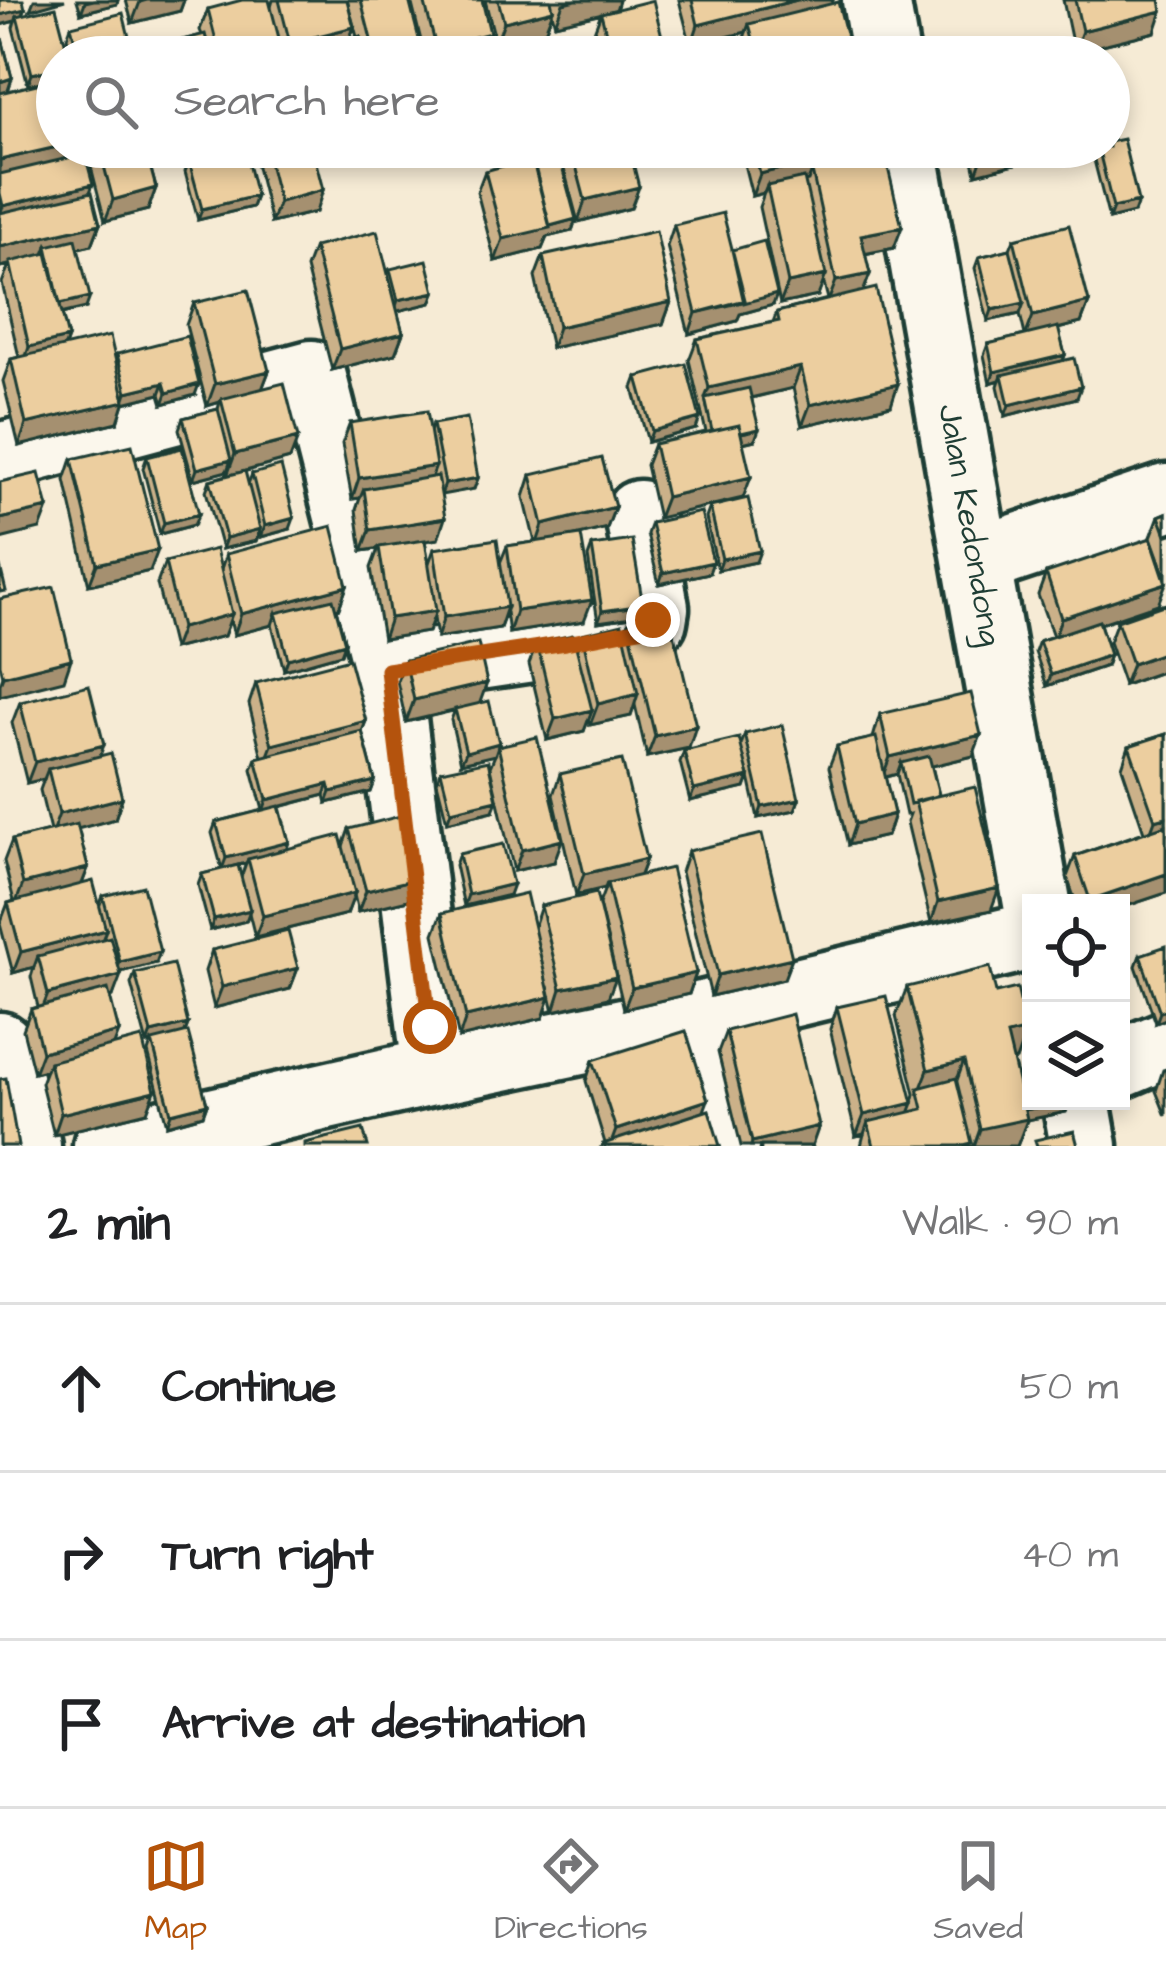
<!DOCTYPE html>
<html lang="en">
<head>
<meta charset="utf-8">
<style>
  :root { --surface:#fff; --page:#f2f2f2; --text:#202124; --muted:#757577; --line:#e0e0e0; --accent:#b45309 }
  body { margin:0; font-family:"Architects Daughter",sans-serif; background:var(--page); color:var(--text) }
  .controls { position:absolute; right:36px; bottom:36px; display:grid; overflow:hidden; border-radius:0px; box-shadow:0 6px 18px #0003 }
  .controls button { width:108px; height:108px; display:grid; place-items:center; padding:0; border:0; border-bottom:3px solid var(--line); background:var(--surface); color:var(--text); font:60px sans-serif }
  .stop { position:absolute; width:36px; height:36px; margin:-27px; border:9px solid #b45309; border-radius:50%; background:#fff }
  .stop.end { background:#b45309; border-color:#fff; box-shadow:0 3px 12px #0008 }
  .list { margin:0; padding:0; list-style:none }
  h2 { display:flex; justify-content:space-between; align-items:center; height:156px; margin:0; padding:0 48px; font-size:51px }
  h2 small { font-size:39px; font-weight:400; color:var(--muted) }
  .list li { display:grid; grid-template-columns:78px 1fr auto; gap:36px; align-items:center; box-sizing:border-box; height:168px; padding:0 48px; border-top:3px solid var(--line) }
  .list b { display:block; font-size:45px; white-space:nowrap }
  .list em { font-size:39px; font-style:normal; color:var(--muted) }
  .icon { flex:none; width:66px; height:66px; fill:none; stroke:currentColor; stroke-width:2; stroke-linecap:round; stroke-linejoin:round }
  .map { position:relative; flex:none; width:1166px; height:1146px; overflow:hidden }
  .search { position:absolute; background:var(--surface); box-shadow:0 6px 18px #0003; left:36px; right:36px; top:36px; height:132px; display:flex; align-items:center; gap:30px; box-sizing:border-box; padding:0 42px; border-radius:66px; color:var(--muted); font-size:45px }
  .sheet { height:660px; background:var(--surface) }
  nav { display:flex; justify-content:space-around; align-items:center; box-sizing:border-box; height:168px; border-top:3px solid var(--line); background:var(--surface); font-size:33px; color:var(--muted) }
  nav a { display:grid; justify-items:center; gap:6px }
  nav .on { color:var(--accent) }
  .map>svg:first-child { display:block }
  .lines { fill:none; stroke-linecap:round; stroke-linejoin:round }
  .minor-casing { stroke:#1f3d34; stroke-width:75 }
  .minor { stroke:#fbf7ec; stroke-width:66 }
  .wall { fill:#cbb189; stroke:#1f3d34; stroke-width:3; fill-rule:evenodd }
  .shaded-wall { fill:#a5906f; stroke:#1f3d34; stroke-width:3 }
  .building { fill:#ecce9f; stroke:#1f3d34; stroke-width:3 }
  .route { stroke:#b45309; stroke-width:15 }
  .labels { text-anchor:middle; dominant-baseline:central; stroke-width:10; stroke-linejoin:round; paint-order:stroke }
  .street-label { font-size:33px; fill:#1f3d34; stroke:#fbf7ec }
</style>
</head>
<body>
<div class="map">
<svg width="1166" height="1146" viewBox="0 0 1166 1146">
  <rect width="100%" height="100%" fill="#f6ebd5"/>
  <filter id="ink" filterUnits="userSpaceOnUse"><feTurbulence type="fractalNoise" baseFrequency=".00833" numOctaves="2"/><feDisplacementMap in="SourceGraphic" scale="24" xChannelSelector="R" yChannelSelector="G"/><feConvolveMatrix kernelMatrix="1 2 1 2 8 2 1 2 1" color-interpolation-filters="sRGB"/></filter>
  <g filter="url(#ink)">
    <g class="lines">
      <g class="minor-casing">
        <path id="minor" d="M876 0 886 57
          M903 147 1037 903
          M0 457 312 374 387 670 436 1071
          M977 561 1166 498
          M390 669 566 643 645 628 653 620 655 608 639 514
          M690 1018 725 1146
          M0 1046 27 1146
          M1121 1064 1166 1045
          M1076 1101 1084 1146
          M107 1146 436 1071 690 1018 1031 936"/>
      </g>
      <use href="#minor" class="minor"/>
    </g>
    <path class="wall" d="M0 0 25 9 23 15 69 57 28 85 13 28 15 21 0 25Z
      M77 0H118L117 4 81 13Z
      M126 0H184L180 11 132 23Z
      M273 0H347L354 27 350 39 357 37 347 0H409L420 43 415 57H162L167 44 202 35 200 30 208 9 271 7Z
      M411 0H482L490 33 483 54 470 57H425Z
      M485 0H619L616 9 667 57H599L593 34 601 13 555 24 552 13 545 31 496 43Z
      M679 0H833L832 4 852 57H745L742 45 746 32 691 46Z
      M1063 0H1160L1155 32 1074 52Z
      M71 26 133 53 132 57H72L67 37Z
      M0 30 12 78 8 91 72 157 90 192 100 224 92 245 78 248 86 308 62 314 68 338 65 347 115 359 117 354 195 395 163 404 160 394 124 403 118 422 19 446 3 381 11 359 19 357 2 283 9 265 0 267Z
      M532 41 579 57H526Z
      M86 147H145L156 188 148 210 105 221Z
      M252 147H312L316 212 271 223Z
      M565 147H629L631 208 578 222 561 158Z
      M748 147H880L876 157 894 248 865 254 870 274 863 291 891 405 802 426 793 388 752 398 755 440 743 443V498L658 518 646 465 654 444 706 432 689 360 697 339 773 322 777 312 828 299 823 280 818 296 780 304 759 207 764 193 752 196 743 160Z
      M970 147H1036L1031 160 976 174Z
      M1075 147H1109L1134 213 1109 219 1093 156 1096 149 1076 153Z
      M532 155 576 219 572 231 547 237 542 249 495 261 477 192 485 171 531 159Z
      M189 161 256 196 252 207 198 220 185 172Z
      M674 225 732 250 773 305 740 314 737 321 689 334 667 246Z
      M1014 239 1089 302 1081 323 1058 329 1065 355 1063 361 1077 398 1005 416 998 386 1000 380 990 383 984 355 988 344 1025 335 1020 314 988 321 975 268 979 257 1010 249Z
      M314 247 388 274 390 269 435 292 431 303 397 311 403 333 395 354 332 370 306 268Z
      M543 256 671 302 663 324 551 348 535 277Z
      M194 303 269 371 262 389 290 459 243 472 248 484 252 474 290 529 261 537 260 531 256 541 222 549 206 491 210 480 227 475 226 471 193 480 179 429 183 418 218 409 220 402 207 406 186 325Z
      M637 377 696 429 648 442 633 388Z
      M350 423 430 432 433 424 478 478 474 489 441 494 438 539 425 541 429 563 434 549 500 563 507 546 535 542 524 497 531 475 615 507 607 528 578 535 584 621 509 633 506 612 500 628 437 638 434 618 428 632 383 639 371 568 378 549 362 551 356 510 360 498 352 499 342 444Z
      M147 457 194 525 160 534 143 468Z
      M72 459 150 571 89 585 65 480Z
      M710 507 756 562 718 570 706 518Z
      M1166 513V579L1151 537 1159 516Z
      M651 523 709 573 659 584 647 534Z
      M592 546 643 605 639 616 598 622 588 557Z
      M226 554 347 586 339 608 336 609 345 643 341 654 284 670 272 625 234 635 230 620 224 636 173 649 157 584 165 562 221 569Z
      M1046 573 1158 604 1100 624 1110 655 1106 666 1047 686 1035 652 1039 641 1053 636 1038 595Z
      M1166 604V686L1161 672 1124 685 1109 642 1117 621Z
      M628 623 689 748 647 757 635 705 631 716 590 725 588 719 584 731 547 740 529 664 537 643 577 648 582 634 624 633Z
      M405 660 480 703 554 862 514 871 490 767 495 755 461 763 451 720 455 710 406 722 397 681Z
      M256 683 366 721 362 731 375 781 371 792 327 803 325 795 280 807 289 842 286 849 343 846 349 829 408 900 358 912 354 895 347 914 255 937 249 913 246 921 210 930 198 885 202 874 222 869 212 833 216 822 263 810 252 769 256 758 262 757 249 704ZM246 863 241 877 238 865Z
      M20 702 100 755 122 798 115 819 78 828 88 868 82 884 99 907 103 896 156 963 120 972 113 996 110 997 114 1045 147 1112 54 1135 41 1083 46 1070 34 1073 23 1030 31 1009 38 1007 31 977 34 967 13 973 0 924 8 903 14 901 4 861 12 840 50 831 40 790 44 779 27 783 12 723Z
      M880 714 973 756 932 766 939 795 991 910 931 923 907 822 910 814 906 815 897 774 885 777 894 814 887 836 848 845 829 767 837 746 873 738Z
      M745 734 799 799 795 810 758 818 749 777 745 788 690 801 680 762 684 751 741 745Z
      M1166 734V893L1121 908V903H1076L1067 877 1075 856 1144 832 1122 767 1129 746Z
      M441 771 493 811 447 822 437 782Z
      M560 774 646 859 640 875 696 973 689 994 624 1009 599 904 605 888 576 895 553 795Z
      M688 851 784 979 711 996 681 872Z
      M459 854 509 895 464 906 455 865Z
      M541 906 608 998 554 1011 548 986 550 997 543 1018 459 1038 434 934 442 913 534 927Z
      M212 950 298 968 290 989 214 1008 205 971Z
      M1140 955 1166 1019 1156 1023 1136 966Z
      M135 973 188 1024 185 1032 207 1104 203 1115 167 1125 148 1052 151 1043 147 1044 131 984Z
      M907 987 996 993 1027 1030 1016 1060 1013 1061 1017 1075 1070 1101 1066 1112 1027 1120 1017 1146H861L864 1134 856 1136 830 1029 837 1007 913 1102 915 1094 896 1016Z
      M726 1031 812 1146H741L718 1052Z
      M593 1060 704 1111 720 1146H602L605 1143 586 1081Z
      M1166 1069V1116L1156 1091 1163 1070Z"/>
    <path class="shaded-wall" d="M34 0H65L30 10Z
      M94 0H118L117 4 81 13 85 2Z
      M147 0H184L180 11 132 23 140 2Z
      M576 0H619L616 10 555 24 563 3Z
      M797 0H833L829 11 749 24 746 32 691 46 698 25Z
      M25 9 21 20 17 16 15 21 0 25V15Z
      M553 10 545 31 496 43 504 22Z
      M1162 11 1155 32 1074 52 1082 31Z
      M354 27 346 48 318 47 314 56 285 57 290 43Z
      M490 33 483 54 470 57H432L436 47Z
      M420 43 415 57H374L375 55Z
      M57 68V78L28 85 32 74Z
      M12 78 5 100 0 101V82Z
      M57 147H76L70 163 0 180V160Z
      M334 147H354L332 153Z
      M514 147H539L512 154Z
      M869 147H880L873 165 812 171 808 181 768 192 767 186 764 193 752 196 760 174Z
      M1006 147H1036L1031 160 976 174 984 152Z
      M1042 147H1063L1062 149 1039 155Z
      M1079 147H1097L1076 153Z
      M93 184 85 206 0 214 3 206Z
      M639 187 631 208 578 222 585 200Z
      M156 188 148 210 105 221 113 200Z
      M323 190 316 212 271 223 279 202Z
      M256 196 252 207 198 220 202 209Z
      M1138 202 1134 213 1109 219 1113 208Z
      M576 219 572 231 547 237 542 249 495 261 503 239Z
      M100 224 92 245 49 255 47 246 43 257 0 267V247Z
      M902 227 894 248 853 256 861 235Z
      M870 274 862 295 828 302 836 281Z
      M826 275 818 296 780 304 788 283Z
      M435 292 431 303 394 312 398 300Z
      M777 294 773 305 740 314 737 321 689 334 696 313Z
      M90 297 86 308 56 315 60 304Z
      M671 302 663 324 551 348 558 327Z
      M1089 302 1081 323 1025 337 1033 316Z
      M1024 303 1020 314 988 321 992 310Z
      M403 333 395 354 332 370 340 349Z
      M68 338 60 359 22 368 29 347Z
      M1065 355 1061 366 1002 375 1000 380 990 383 994 372Z
      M801 367 793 388 707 408 705 398 709 388Z
      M269 371 261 392 221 399 220 402 207 406 215 384Z
      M164 383 160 394 124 403 118 422 19 446 26 424 124 401 127 392Z
      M199 384 195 395 163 404 167 393Z
      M898 384 891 405 802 426 810 405Z
      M1081 387 1077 398 1005 416 1009 405Z
      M700 418 696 429 648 442 652 431Z
      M759 429 755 440 710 450 714 439Z
      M298 438 290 459 227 476 235 454Z
      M231 460 227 471 193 480 197 469Z
      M436 466 428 487 364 489 360 498 352 499 359 478Z
      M751 477 743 498 658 518 666 497Z
      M478 478 474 489 441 495 445 484Z
      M615 507 607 528 536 546 543 525Z
      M48 508 40 529 0 539V519Z
      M199 514 194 525 160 534 164 523Z
      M294 518 290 529 261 537 265 526Z
      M445 518 438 539 362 551 370 530Z
      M260 529 256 541 222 549 226 538Z
      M158 550 150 571 89 585 97 564Z
      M760 551 756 562 718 570 722 559Z
      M713 562 709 573 659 584 663 573Z
      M1166 583 1158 604 1054 639 1061 618Z
      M347 586 339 608 279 623 276 613 272 625 234 635 241 614Z
      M592 600 584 621 509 633 516 611Z
      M643 605 639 616 598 622 602 611Z
      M507 607 500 628 437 638 444 617Z
      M436 611 428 632 383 639 390 618Z
      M232 614 224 636 173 649 181 628Z
      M345 643 341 654 284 670 288 659Z
      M1166 652V659L1161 672 1124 685 1132 664Z
      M1110 655 1106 666 1047 686 1051 675Z
      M71 659 64 680 0 696V684L3 676Z
      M487 683 479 705 406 722 414 700Z
      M638 694 631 716 590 725 598 704Z
      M592 710 584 731 547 740 555 719Z
      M366 721 358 742 264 766 272 745Z
      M696 726 689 748 647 757 655 736Z
      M981 735 973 756 904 773 901 763 897 774 882 778 890 757Z
      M499 743 495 755 461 763 466 752Z
      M104 745 96 766 48 769 44 779 27 783 35 762Z
      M749 777 745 788 690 801 694 790Z
      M375 781 371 792 327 803 331 792Z
      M329 784 325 795 263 811 267 800Z
      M122 798 115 819 51 836 59 814Z
      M799 799 795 810 758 818 762 807Z
      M497 800 493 811 447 822 451 811Z
      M894 814 887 836 848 845 855 824Z
      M1166 817V835L1147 842 1155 820Z
      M562 840 554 862 514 871 522 850Z
      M289 842 285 853 248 859 246 863 222 869 226 858Z
      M646 859 638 880 607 883 605 888 576 895 584 874Z
      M88 868 80 889 15 905 23 884Z
      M1166 874V893L1121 908V903H1089L1090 900Z
      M416 879 408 900 358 912 366 891Z
      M513 884 509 895 464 906 468 895Z
      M999 888 991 910 931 923 938 902Z
      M355 893 347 914 255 937 263 916Z
      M250 910 246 921 210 930 214 919Z
      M106 930 98 951 38 956 34 967 13 973 21 952Z
      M160 952 156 963 116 973 120 962Z
      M792 958 784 979 711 996 718 975Z
      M298 968 290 989 214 1008 222 987Z
      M696 973 689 994 624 1009 632 988Z
      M121 975 113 996 40 1015 48 994Z
      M616 977 608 998 554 1011 561 989Z
      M550 997 543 1018 459 1038 466 1017Z
      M1166 1010V1019L1156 1023 1160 1012Z
      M188 1024 184 1035 147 1044 151 1033Z
      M1027 1030 1016 1060 996 1065 1007 1035Z
      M119 1032 111 1053 49 1062 46 1070 34 1073 42 1052Z
      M964 1061 953 1091 919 1093 928 1070Z
      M155 1091 147 1112 54 1135 61 1114Z
      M708 1100 700 1122 610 1146 616 1130Z
      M1070 1101 1066 1112 1027 1120 1017 1146H974L980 1129 1019 1111Z
      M913 1103 905 1124 868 1122 864 1134 856 1136 864 1115Z
      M207 1104 203 1115 167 1125 171 1113Z
      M819 1126 812 1146H751L752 1142Z"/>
    <path class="building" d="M0 0H23L25 9 0 15Z
      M242 0H269L284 57H220L208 9Z
      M279 0H347L354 27 290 43Z
      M361 0H409L420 43 375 55Z
      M424 0H482L490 33 436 47Z
      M498 0H551L553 10 504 22Z
      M653 0 667 57H612L601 13Z
      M692 0H797L698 25Z
      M1075 0H1160L1162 11 1082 31Z
      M838 2 852 57H758L749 24Z
      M56 7 69 57H57V68L32 74 17 16Z
      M123 13 133 53 117 57H79L71 26Z
      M0 31 12 78 0 82Z
      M572 31 579 57H536L532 41Z
      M205 34 211 57H170L167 44Z
      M360 36 366 57H320L318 47Z
      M57 79V147L0 160V93Z
      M1123 139 1138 202 1113 208 1098 147H1109V142Z
      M99 147H145L156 188 113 200Z
      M244 147 256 196 202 209 189 161Z
      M265 147H312L323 190 279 202Z
      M571 147H629L639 187 585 200Z
      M753 147H869L760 174Z
      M983 147H1006L984 152Z
      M557 148 576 219 550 226 532 155Z
      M85 154 93 184 3 206 0 193V174Z
      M885 155 902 227 861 235 870 274 836 281 812 171Z
      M532 158 550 228 503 239 485 171Z
      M804 178 826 275 788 283 767 186Z
      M92 192 100 224 0 247V213Z
      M723 213 745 300 696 313 674 225Z
      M1069 225 1089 302 1033 316 1014 239Z
      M377 231 403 333 340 349 314 247Z
      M656 231 671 302 558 327 543 256Z
      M76 239 90 297 60 304 47 246Z
      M764 241 777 294 744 303 732 250Z
      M1010 249 1024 303 992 310 979 257Z
      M47 253 68 338 29 347 10 262Z
      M427 260 435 292 398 300 390 269Z
      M876 288 898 384 810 405 801 367 709 388 697 339 779 321 777 312Z
      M248 290 269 371 215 384 194 303Z
      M1058 327 1065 355 994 372 988 344Z
      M110 336 125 401 26 424 11 359Z
      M187 336 199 384 167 393 164 383 127 392 117 354Z
      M1074 358 1081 387 1009 405 1002 375Z
      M686 364 700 418 652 431 637 377Z
      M284 383 298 438 235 454 221 399Z
      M749 388 759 429 741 433 739 425 712 431 705 398Z
      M218 409 231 460 197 469 183 418Z
      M427 411 436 466 359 478 350 423Z
      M467 418 478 478 445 484 433 424Z
      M739 425 751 477 666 497 654 444Z
      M132 445 158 550 97 564 72 459Z
      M182 448 199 514 164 523 147 457Z
      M602 458 615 507 543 525 531 475Z
      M281 466 294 518 265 526 252 474Z
      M245 471 260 529 226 538 210 480Z
      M39 473 48 508 0 519V482Z
      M438 476 445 518 370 530 364 489Z
      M748 498 760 551 722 559 710 507Z
      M701 512 713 562 663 573 651 523Z
      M1166 513V535L1159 516Z
      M332 526 347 586 241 614 226 554Z
      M581 535 592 600 516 611 507 546Z
      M1151 538 1166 583 1061 618 1046 573Z
      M497 539 507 607 444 617 434 549Z
      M425 540 436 611 390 618 379 547Z
      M632 540 643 605 602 611 592 546Z
      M216 549 232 614 181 628 165 562Z
      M0 566 6 591 0 592Z
      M54 587 71 659 3 676 0 664V599Z
      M333 599 345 643 288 659 276 613Z
      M1166 604V652L1132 664 1117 621Z
      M669 613 696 726 655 736 628 623Z
      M1099 621 1110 655 1051 675 1039 641Z
      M622 624 638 694 598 704 582 634Z
      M573 635 592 710 555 719 537 643Z
      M478 643 487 683 414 700 405 660Z
      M349 659 366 721 272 745 256 683Z
      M89 685 104 745 35 762 20 702Z
      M971 693 981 735 890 757 880 714Z
      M489 701 499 743 466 752 455 709Z
      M782 725 799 799 762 807 745 734Z
      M362 731 375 781 331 792 329 784 267 800 256 758Z
      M1166 734V817L1155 820 1129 746Z
      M537 737 562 840 522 850 498 746Z
      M876 737 894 814 855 824 837 746Z
      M739 738 749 777 694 790 684 751Z
      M111 753 122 798 59 814 48 769Z
      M929 756 939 795 910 804 901 763Z
      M622 760 646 859 584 874 560 774Z
      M488 761 497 800 451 811 441 771Z
      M975 787 999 888 938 902 915 801Z
      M279 806 289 842 226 858 216 822Z
      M400 816 416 879 366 891 349 829Z
      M77 824 88 868 23 884 12 840Z
      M1166 825V874L1090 900 1075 856Z
      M762 834 792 958 718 975 688 851Z
      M340 835 355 893 263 916 248 859Z
      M503 844 513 884 468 895 459 854Z
      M238 865 250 910 214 919 202 874Z
      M671 868 696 973 632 988 607 883Z
      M93 881 106 930 21 952 8 903Z
      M143 886 160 952 120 962 103 896Z
      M526 893 550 997 466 1017 442 913Z
      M596 893 616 977 561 989 541 906Z
      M288 931 298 968 222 987 212 950Z
      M110 937 121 975 48 994 38 956Z
      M1166 946V1010L1160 1012 1140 955Z
      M173 964 188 1024 151 1033 135 973Z
      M990 967 996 993 1017 988 1027 1030 1007 1035 1027 1119 980 1129 964 1061 928 1070 907 987Z
      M108 989 119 1032 42 1052 31 1009Z
      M886 996 913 1103 864 1115 837 1007Z
      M792 1014 819 1126 752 1142 726 1031Z
      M686 1031 708 1100 616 1130 593 1060Z
      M188 1032 207 1104 171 1113 152 1041Z
      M142 1038 155 1091 61 1114 49 1062Z
      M1031 1072V1101H1069L1025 1110 1017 1075Z
      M6 1078 18 1146H0V1079Z
      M956 1078 972 1143 959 1146H874L868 1122 923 1109 918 1088Z
      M709 1110 720 1146H604L603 1144Z
      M363 1129 368 1146H305V1143Z
      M1074 1131 1078 1146H1037L1035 1140Z"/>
  </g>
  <g class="lines" filter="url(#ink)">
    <path class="route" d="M430 1027 387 670 566 643 645 628 653 620"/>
  </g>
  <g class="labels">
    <g class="street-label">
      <text transform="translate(970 525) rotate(80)">Jalan Kedondong</text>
    </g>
  </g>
</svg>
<div class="controls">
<button><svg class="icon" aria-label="locate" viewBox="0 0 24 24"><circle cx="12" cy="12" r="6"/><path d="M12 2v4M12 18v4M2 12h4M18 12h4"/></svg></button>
<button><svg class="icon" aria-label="layers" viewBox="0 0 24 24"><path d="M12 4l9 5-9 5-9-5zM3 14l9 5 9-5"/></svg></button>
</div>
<div class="stop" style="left:430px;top:1027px"></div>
<div class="stop end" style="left:653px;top:620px"></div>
<div class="search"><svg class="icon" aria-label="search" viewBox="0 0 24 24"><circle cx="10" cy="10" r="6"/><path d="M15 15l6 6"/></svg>Search here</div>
</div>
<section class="sheet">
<h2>2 min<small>Walk · 90 m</small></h2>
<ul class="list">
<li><svg class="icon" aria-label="ahead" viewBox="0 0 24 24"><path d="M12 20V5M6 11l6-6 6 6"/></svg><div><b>Continue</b></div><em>50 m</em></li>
<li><svg class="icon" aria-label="right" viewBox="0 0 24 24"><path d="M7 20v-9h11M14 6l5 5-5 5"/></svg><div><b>Turn right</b></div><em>40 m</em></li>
<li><svg class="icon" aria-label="arrive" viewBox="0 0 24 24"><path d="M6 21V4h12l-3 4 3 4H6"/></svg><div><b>Arrive at destination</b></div></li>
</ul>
</section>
<nav>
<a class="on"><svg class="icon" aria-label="map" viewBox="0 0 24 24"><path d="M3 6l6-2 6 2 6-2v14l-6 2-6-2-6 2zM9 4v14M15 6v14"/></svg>Map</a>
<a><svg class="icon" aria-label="directions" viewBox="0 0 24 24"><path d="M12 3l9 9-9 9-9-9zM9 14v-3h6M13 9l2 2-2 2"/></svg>Directions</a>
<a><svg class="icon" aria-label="saved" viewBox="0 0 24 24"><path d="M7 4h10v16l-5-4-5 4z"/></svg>Saved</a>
</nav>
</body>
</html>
